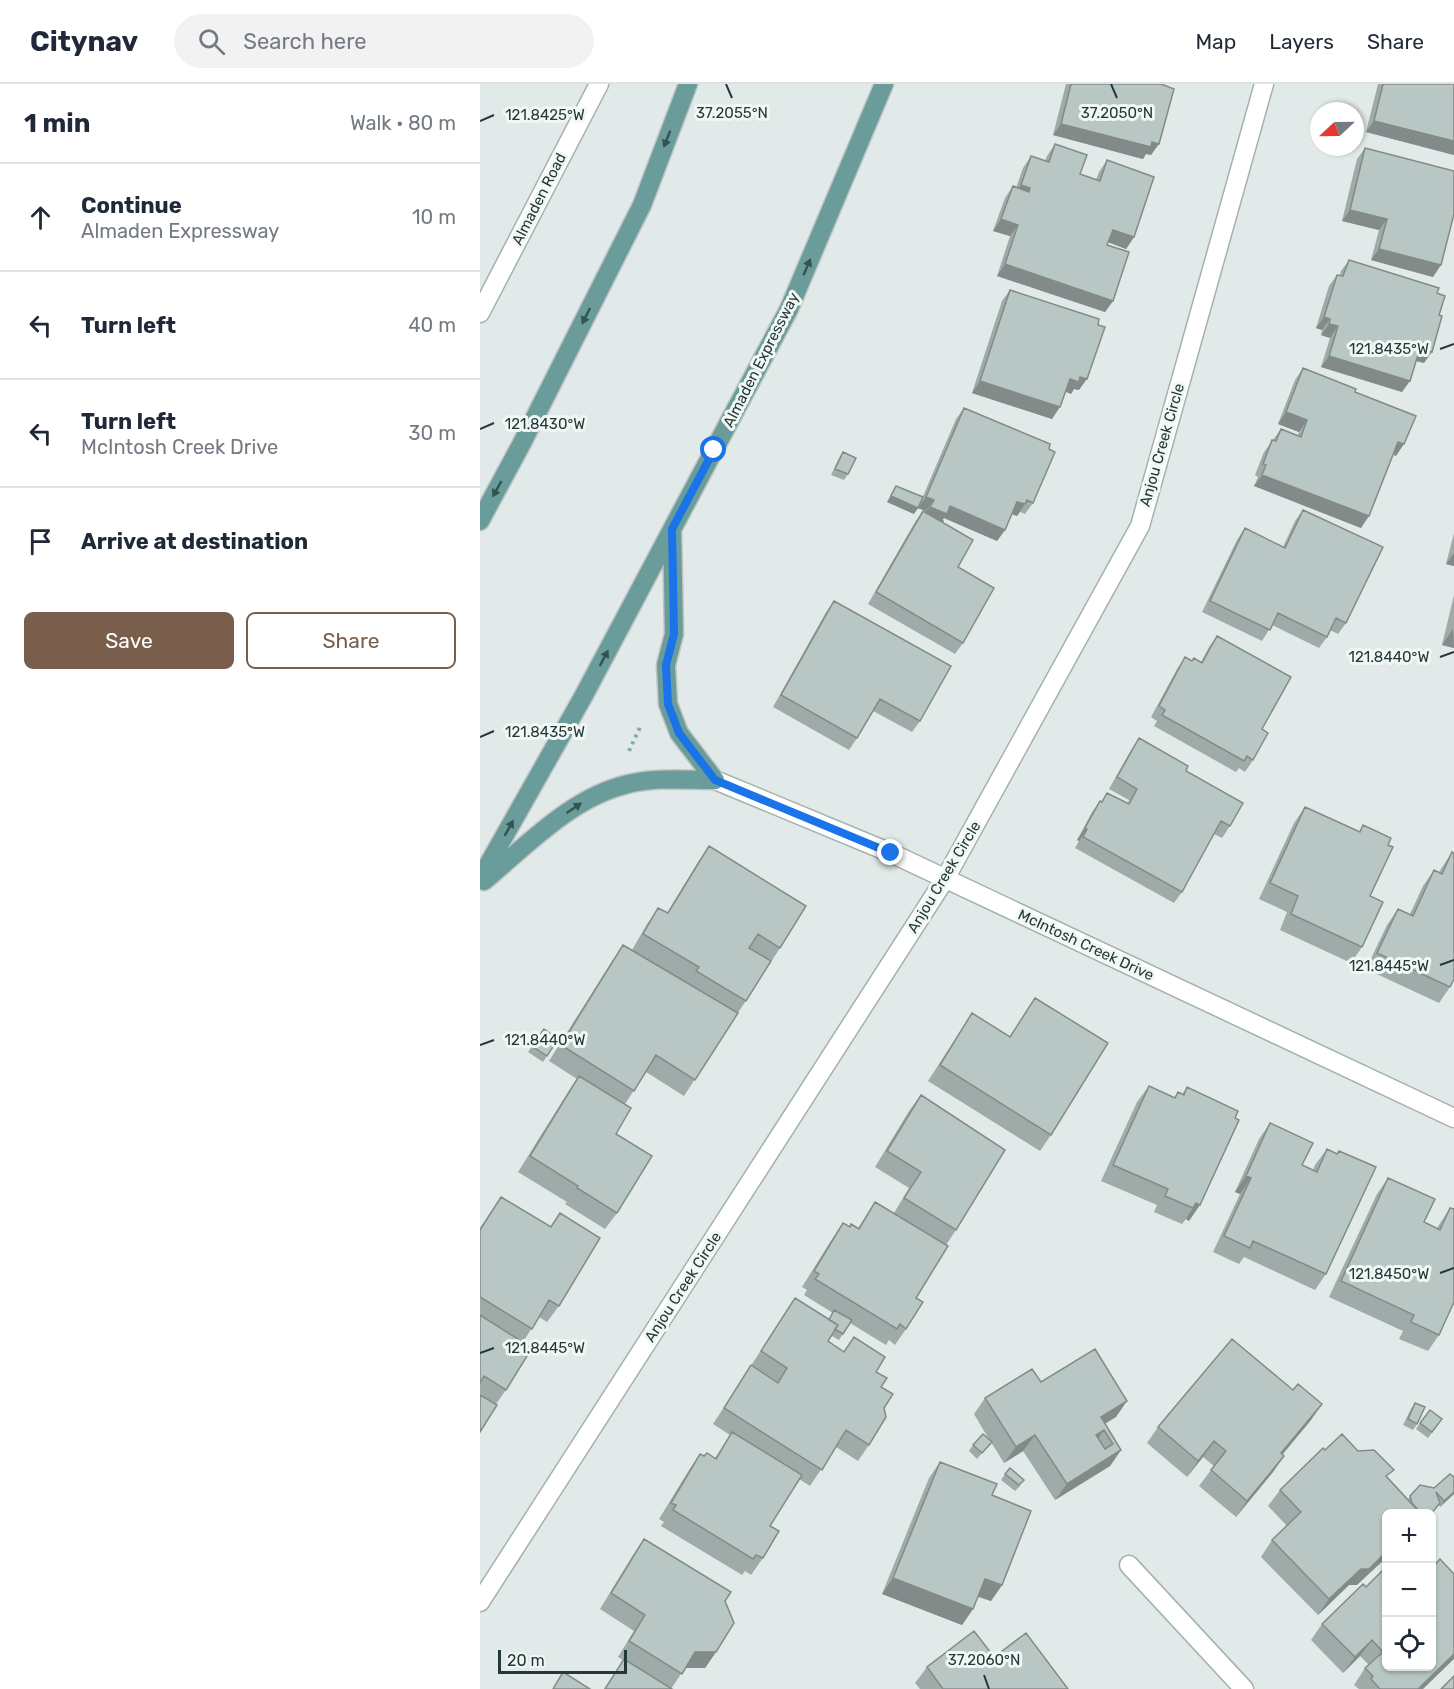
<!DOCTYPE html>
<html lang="en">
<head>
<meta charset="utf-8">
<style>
  :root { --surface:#fff; --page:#f2f2f3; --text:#1f2937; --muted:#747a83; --line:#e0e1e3; --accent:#795f4b }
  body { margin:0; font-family:Rubik,sans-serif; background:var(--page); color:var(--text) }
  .controls { position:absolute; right:18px; bottom:18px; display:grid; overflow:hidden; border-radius:9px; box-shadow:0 2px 4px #0004 }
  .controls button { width:54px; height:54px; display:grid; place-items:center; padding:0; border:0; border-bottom:2px solid var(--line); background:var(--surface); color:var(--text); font:30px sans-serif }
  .compass { position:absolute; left:830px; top:18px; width:54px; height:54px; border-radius:50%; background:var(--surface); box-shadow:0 2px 4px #0004; rotate:248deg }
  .scale { position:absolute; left:18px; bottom:15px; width:129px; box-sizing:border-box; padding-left:6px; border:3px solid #233938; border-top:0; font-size:16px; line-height:21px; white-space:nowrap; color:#233938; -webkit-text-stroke:4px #f1f7f5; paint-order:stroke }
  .stop { position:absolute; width:18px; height:18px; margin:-14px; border:4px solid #1a73e8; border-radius:50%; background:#fff }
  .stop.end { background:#1a73e8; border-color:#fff; box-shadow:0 2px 6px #0008 }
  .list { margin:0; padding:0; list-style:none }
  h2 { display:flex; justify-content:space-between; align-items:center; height:78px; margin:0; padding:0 24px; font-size:26px }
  h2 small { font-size:20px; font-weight:400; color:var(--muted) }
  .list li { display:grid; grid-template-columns:39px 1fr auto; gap:18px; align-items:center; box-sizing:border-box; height:108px; padding:0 24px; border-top:2px solid var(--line) }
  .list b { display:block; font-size:22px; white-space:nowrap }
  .list p { margin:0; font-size:20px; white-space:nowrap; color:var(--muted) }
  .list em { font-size:20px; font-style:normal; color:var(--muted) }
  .actions { display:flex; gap:12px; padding:18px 24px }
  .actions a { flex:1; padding:14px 0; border:2px solid var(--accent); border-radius:9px; text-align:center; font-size:21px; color:var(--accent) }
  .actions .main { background:var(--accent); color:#fff }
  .icon { flex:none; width:33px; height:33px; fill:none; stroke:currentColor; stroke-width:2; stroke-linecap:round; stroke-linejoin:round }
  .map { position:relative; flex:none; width:974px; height:1605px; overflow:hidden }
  header { display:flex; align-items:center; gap:36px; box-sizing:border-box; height:84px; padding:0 30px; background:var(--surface); border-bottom:2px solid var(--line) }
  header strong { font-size:28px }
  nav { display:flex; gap:33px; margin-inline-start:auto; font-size:21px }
  .search { width:420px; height:54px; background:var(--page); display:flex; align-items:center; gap:15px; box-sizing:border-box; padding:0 21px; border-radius:33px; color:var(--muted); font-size:22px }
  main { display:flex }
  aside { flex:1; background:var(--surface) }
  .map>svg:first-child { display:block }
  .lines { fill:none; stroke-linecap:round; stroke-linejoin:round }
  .street-casing { stroke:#a4b1b0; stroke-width:21 }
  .primary-casing { stroke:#bdc4c3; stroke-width:21 }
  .path { stroke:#84aba7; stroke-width:4; stroke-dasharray:3 4.5; stroke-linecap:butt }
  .street { stroke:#fff; stroke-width:18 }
  .primary { stroke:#699c9a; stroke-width:18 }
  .wall { fill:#9faba9 }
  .shaded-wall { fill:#828b89 }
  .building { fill:#b9c7c4; stroke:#828b89; stroke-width:1.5; fill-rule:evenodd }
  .oneway { fill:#345250 }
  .route { stroke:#1a73e8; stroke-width:8 }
  .ticks { fill:none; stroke:#233938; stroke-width:2 }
  .labels { text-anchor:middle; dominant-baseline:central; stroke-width:6; stroke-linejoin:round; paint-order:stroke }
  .street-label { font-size:15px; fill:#233938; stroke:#f1f7f5 }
  .ticks-label { font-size:15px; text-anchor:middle; fill:#233938; stroke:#f1f7f5; stroke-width:6; stroke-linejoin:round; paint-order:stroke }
</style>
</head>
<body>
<header>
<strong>Citynav</strong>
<div class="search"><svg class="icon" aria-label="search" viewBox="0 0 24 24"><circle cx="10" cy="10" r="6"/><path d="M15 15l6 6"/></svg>Search here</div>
<nav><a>Map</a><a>Layers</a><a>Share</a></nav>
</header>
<main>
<aside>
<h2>1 min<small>Walk · 80 m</small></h2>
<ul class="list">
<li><svg class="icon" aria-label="ahead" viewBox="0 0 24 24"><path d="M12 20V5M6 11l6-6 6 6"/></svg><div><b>Continue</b><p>Almaden Expressway</p></div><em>10 m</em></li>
<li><svg class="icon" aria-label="left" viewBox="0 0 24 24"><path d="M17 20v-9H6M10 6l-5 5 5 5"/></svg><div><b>Turn left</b></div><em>40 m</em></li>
<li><svg class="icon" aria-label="left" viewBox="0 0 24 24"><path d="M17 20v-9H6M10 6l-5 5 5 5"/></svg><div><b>Turn left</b><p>McIntosh Creek Drive</p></div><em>30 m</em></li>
<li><svg class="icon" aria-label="arrive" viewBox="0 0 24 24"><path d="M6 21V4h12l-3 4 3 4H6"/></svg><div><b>Arrive at destination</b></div></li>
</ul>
<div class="actions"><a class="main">Save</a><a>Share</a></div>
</aside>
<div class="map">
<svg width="974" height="1605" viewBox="0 0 974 1605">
  <rect width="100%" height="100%" fill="#e1eae8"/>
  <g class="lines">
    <g class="street-casing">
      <path id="street" d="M0 229 119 0
        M235 696 411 769 974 1034
        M649 1481 764 1605
        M0 1518 465 795 660 442 784 0"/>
    </g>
    <g class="primary-casing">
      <path id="primary" d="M0 437 42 359 162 121 208 0
        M192 446 194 550 186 581 188 620 199 649 235 696
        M0 795 103 613 309 225 404 0
        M4 797C47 761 92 713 148 700 176 693 206 696 235 696"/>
    </g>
    <path class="path" d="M149 667 161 641"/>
    <use href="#street" class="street"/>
    <use href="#primary" class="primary"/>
  </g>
  <path class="wall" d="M586 0H681L671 71 666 70 663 75 573 51Z
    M898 0H974V71L886 48Z
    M575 60 600 90 616 96 619 88 627 76 654 153 646 165 628 158 627 161 633 217 625 228 517 192 530 152 513 147 525 114 533 102 536 104 543 84 551 72 565 77 567 72Z
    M885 64 953 193 891 176 899 146 862 137 877 75Z
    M869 176 944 279 936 277 922 308 841 283 850 254 841 251 842 246 836 244 849 202 857 191H860L861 187Z
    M530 206 599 306 594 305 591 310 586 308 572 335 492 309 522 217Z
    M823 284 875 308 916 372 913 370 881 444 774 402 778 393 775 391 784 368 801 345 818 351 819 348 798 340 815 296Z
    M484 324 553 419 545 430 540 428 537 432 532 430 525 446 517 457 464 434 462 437 478 483 483 559 475 570 388 520 435 438 443 427 445 428 446 427 438 424 476 335Z
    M363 368 368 390 364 396 351 391 359 374Z
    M416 402 434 430 407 418 412 408Z
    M823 426 866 539 858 550 850 546 847 553 839 564 792 541 782 557 722 528 757 456 765 444 803 463 815 437Z
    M974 449V482L966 480Z
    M974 511V564L962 561Z
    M354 517 440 637 432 648 393 627 377 654 369 666 293 623 346 528Z
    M737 552 782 645 773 676 765 688 759 684 756 688 674 642 677 637 671 633 697 585 705 573 712 577 721 578 729 563Z
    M659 654 706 687 750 742 742 754 734 750 702 808 694 819 595 764 599 757 597 756 612 728 620 717 621 718 627 709 648 719 649 716 629 705 651 666Z
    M825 723 879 748 883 741 908 761 890 812 882 863 871 879 800 846 807 828 779 815 814 739Z
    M229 762 300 864 204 1012 166 988 145 1020 136 1050 137 1129 125 1145 85 1120 87 1118 38 1088 88 1008 97 995 69 977 132 877 143 861 152 866 167 840 178 824 187 829 218 778Z
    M972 768 970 903 959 919 886 885 907 841 918 825 930 830 943 802 954 786 959 788Z
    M555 914 571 1051 560 1067 448 997 492 929 530 953Z
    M64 945 78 955 63 978 48 968Z
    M669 1002 694 1014 698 1008 702 1010 707 1003 758 1027 709 1137 706 1135 702 1140 674 1128 677 1121 621 1097 657 1018Z
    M441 1011 476 1146 466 1161 436 1214 426 1245 415 1261 409 1256 406 1261 370 1239 359 1256 352 1252 348 1257 396 1288 401 1303 404 1324 389 1361 378 1377 356 1363 330 1402 319 1395 290 1442 283 1474 271 1491 265 1487 262 1491 181 1442 184 1438 179 1435 209 1386 220 1370 224 1372 235 1374 250 1351 233 1340 315 1214 349 1235 353 1229 324 1211 327 1206 322 1203 352 1155 363 1139 369 1143 378 1144 395 1118 414 1129 429 1104 395 1083 429 1027Z
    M790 1039 822 1081 833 1086 835 1081 847 1065 856 1070 859 1067 846 1190 835 1206 764 1173 759 1180 733 1168 760 1110 755 1108 779 1055Z
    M908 1094 944 1138 957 1144 970 1124 959 1251 948 1267 919 1255 923 1247 849 1213 897 1110Z
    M21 1113 70 1143 80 1129 79 1222 67 1238 59 1233 43 1258 26 1306 16 1320 0 1348V1144Z
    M561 1298 636 1333 625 1339 641 1366 630 1382 575 1416 543 1367 524 1379 511 1358 497 1375 489 1367 493 1361 510 1357 494 1330 505 1314Z
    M813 1306 831 1336 803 1370 804 1372 793 1388 756 1433 719 1402 734 1382 723 1373 707 1393 667 1359 678 1343Z
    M935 1319 937 1340 933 1346 923 1341 931 1325Z
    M940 1339 958 1341 948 1354 936 1345Z
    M845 1366 878 1367 908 1394 928 1415 940 1401 974 1410 960 1423 959 1421 906 1430 877 1501H869L838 1531 781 1473 792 1456 807 1442 788 1422 800 1406Z
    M460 1378 512 1411 522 1501 511 1517 498 1513 493 1525 482 1541 402 1510 449 1394Z
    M525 1390 540 1402 535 1407 521 1396Z
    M164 1455 245 1517 236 1568 225 1584H205L191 1605H192H124L143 1576 138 1573 154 1547 120 1525 153 1471Z
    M886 1503 943 1605H879L874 1601 885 1584 889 1581 880 1572 863 1589 831 1556 842 1540Z
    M514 1573 588 1605H440L435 1599 447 1583Z"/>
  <path class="shaded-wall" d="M894 37 974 57V71L886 48Z
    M581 40 679 60 671 71 666 70 663 75 573 51Z
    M541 101 550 104 542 115 533 112Z
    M870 126 907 135 899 146 862 137Z
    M521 135 538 141 530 152 513 147Z
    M633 146 654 153 646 165 625 157Z
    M899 165 961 181 953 193 891 176Z
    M525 180 633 217 625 228 517 192Z
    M844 233 850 235 842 246 836 244Z
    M849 240 858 242 850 254 841 251Z
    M940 264 952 268 944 279 932 276Z
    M849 272 930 297 922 308 841 283Z
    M600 293 607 295 599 306 594 305 591 310 582 306 590 295Z
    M500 297 580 323 572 335 492 309Z
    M806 328 827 336 819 348 798 340Z
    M918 358 924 360 916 372 910 369Z
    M782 391 889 432 881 444 774 402Z
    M411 412 438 424 434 430 407 418Z
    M446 413 454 416 446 427 438 424Z
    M537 418 545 420 537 432 529 429Z
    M470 422 525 446 517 457 464 434 459 441 446 428 450 423Z
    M974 469V482L966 480Z
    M973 545 974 564 962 561Z
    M605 744 607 745 599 757 597 756Z
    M766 1092 771 1094 760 1110 755 1108Z
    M716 1119 720 1121 709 1137 706 1135Z
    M647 1317 636 1333 610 1349 621 1333Z
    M842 1320 831 1336 790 1385 801 1369Z
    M624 1346 613 1362 616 1351Z
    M555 1351 543 1367 524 1379 536 1363Z
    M734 1357 723 1373 707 1393 718 1377Z
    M641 1366 630 1382 575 1416 587 1400Z
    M804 1372 793 1388 756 1433 767 1417Z
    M974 1408V1410L960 1423 964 1417Z
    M906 1468V1474L877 1501H869L838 1531 849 1515 881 1485Z
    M413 1494 493 1525 482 1541 402 1510Z
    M505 1495 522 1501 511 1517 494 1511Z
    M892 1556 880 1572 863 1589 875 1573Z
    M215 1568H236L225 1584H204Z
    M974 1570V1575L943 1605H938Z"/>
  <path class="building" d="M591 0H681L694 5 679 60 672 58 671 63 581 40Z
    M903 0H974V57L894 37Z
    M575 60 607 71 600 90 620 97 627 76 674 93 654 153 633 146 627 161 649 168 633 217 525 180 538 141 521 135 533 102 549 108 550 104 541 101 551 72 569 78Z
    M885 64 974 87V130L961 181 899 165 907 135 870 126Z
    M869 176 959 204 957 209 965 212 959 231 962 232 952 268 940 264 930 297 849 272 858 242 849 240 850 235 844 233 857 191 863 192Z
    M530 206 619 235 618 241 625 243 607 295 600 293 599 298 590 295 580 323 500 297Z
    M823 284 876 305 875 308 936 332 924 360 918 358 889 432 782 391 786 381 783 380 792 356 796 357 801 345 821 353 827 336 806 328Z
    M484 324 570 360 569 365 575 368 553 419 547 416 545 420 537 418 525 446 470 422 467 430 450 423 454 416 446 413Z
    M363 368 376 374 368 390 355 385Z
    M416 402 443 413 438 424 411 412Z
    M823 426 903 463 866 539 856 534 847 553 798 529 790 546 730 517 765 444 805 464Z
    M443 427 493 456 478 483 514 504 483 559 396 508Z
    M446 428 463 437V438L446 429Z
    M354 517 471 582 440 637 400 615 377 654 301 611Z
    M737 552 811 593 782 645 788 649 773 676 767 672 764 677 682 631 685 626 679 622 705 573 712 577 714 574 722 579Z
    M659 654 708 682 706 687 763 719 750 742 741 737 702 808 603 753 607 745 605 744 620 717 622 718 627 709 649 720 657 705 637 693Z
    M825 723 880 748 883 741 911 754 908 761 913 763 890 812 903 818 882 863 811 830 818 812 790 799Z
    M229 762 326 822 300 864 278 850 269 864 291 877 266 917 216 887 219 883 163 850 178 824 188 829Z
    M972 768 974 769V895L970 903 897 869 918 825 933 832 954 786 962 790Z
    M143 861 258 929 215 996 176 971 154 1007 81 961Z
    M555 914 628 959 571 1051 460 981 492 929 530 953Z
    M64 945 78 955 67 972 52 962Z
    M99 992 151 1024 136 1050 172 1072 137 1129 97 1104 98 1102 50 1072Z
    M669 1002 695 1014 698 1008 704 1011 707 1003 758 1027 755 1034 759 1036 720 1121 716 1119 713 1124 685 1112 688 1105 633 1081Z
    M441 1011 525 1066 476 1146 424 1114 441 1088 407 1067Z
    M790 1039 833 1059 822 1081 837 1088 847 1065 857 1070 859 1067 896 1083 846 1190 773 1157 770 1164 744 1152 771 1094 766 1092Z
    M908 1094 955 1115 944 1138 960 1146 970 1124 974 1125V1218L959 1251 931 1238 934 1231 861 1197Z
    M21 1113 71 1143 80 1129 120 1154 79 1222 69 1216 52 1245 0 1213V1146Z
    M395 1118 468 1162 436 1214 443 1218 426 1245 420 1240 417 1245 335 1195 339 1190 334 1187 363 1139 370 1143 371 1140 379 1145Z
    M315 1214 358 1241 348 1257 364 1268 374 1253 405 1273 396 1288 407 1294 401 1303 413 1310 404 1324 406 1333 389 1361 366 1346 342 1386 244 1324 271 1281 298 1299 307 1284 281 1267Z
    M354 1226 372 1236 363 1250 355 1245 358 1241 349 1236Z
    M0 1231 52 1264 26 1306 4 1292 0 1299Z
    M752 1255 813 1306 818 1300 842 1320 801 1369 804 1372 767 1417 731 1386 746 1367 734 1357 718 1377 678 1343Z
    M615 1265 647 1317 621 1333 641 1366 587 1400 555 1351 536 1363 505 1314 552 1285 561 1298ZM624 1346 633 1360 625 1365 616 1351Z
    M0 1311 17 1321 0 1348Z
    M935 1319 945 1323 937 1340 928 1335Z
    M950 1326 962 1335 952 1348 940 1339Z
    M252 1348 322 1391 290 1442 299 1447 283 1474 276 1471 273 1475 193 1426 196 1421 191 1419 220 1370 224 1372 227 1369 236 1375Z
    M503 1350 512 1358 502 1369 493 1361Z
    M862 1350 878 1367 894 1366 914 1386 906 1392 941 1430H906V1468L889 1485H881L849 1515 792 1456 821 1428 800 1406 843 1364 845 1366Z
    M460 1378 517 1400 512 1411 551 1427 522 1501 505 1495 493 1525 413 1494Z
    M530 1384 544 1396 539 1401 525 1390Z
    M970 1390 974 1393V1408L964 1417 956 1408 960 1419 951 1430 939 1427 932 1419 930 1412 940 1401 954 1404Z
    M164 1455 251 1508 245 1517 254 1539 236 1568H215L202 1590 149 1557 165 1531 131 1509Z
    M960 1475 974 1490V1570L938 1605H900L891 1595 893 1592 885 1584 903 1568 892 1556 875 1573 842 1540 883 1500 886 1503 906 1483V1582H951V1478L955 1481Z
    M494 1547 514 1573 546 1549 588 1605H463L447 1583Z
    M144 1575 192 1605H125Z
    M83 1588 110 1605H73Z
    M974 1592V1605H961Z"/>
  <defs><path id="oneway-solid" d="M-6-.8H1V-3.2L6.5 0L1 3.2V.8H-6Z" transform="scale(1.5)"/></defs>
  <g class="oneway">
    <use href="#oneway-solid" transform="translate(187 55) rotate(111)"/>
    <use href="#oneway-solid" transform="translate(327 183) rotate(-67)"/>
    <use href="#oneway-solid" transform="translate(106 232) rotate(117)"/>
    <use href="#oneway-solid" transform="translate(17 405) rotate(119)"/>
    <use href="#oneway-solid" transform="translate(124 574) rotate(-62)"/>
    <use href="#oneway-solid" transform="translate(94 724) rotate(-34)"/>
    <use href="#oneway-solid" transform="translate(29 744) rotate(-61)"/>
  </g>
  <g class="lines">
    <path class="route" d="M234 366 192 445 194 550 186 581 188 620 199 649 235 696 411 769"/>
  </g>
  <path class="ticks" d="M246 0 252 14M631 0 637 14M0 37 14 31M960 265 974 260M0 345 14 339M960 573 974 568M0 653 14 647M960 881 974 876M0 961 14 956M960 1189 974 1184M0 1269 14 1264M504 1591 509 1605"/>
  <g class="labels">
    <g class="street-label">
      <text transform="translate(59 115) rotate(-63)">Almaden Road</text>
      <text transform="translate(281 276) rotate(-63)">Almaden Expressway</text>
      <text transform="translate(682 361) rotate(-74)">Anjou Creek Circle</text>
      <text transform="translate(464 793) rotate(-59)">Anjou Creek Circle</text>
      <text transform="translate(606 861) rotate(25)">McIntosh Creek Drive</text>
      <text transform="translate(203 1203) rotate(-57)">Anjou Creek Circle</text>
    </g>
  </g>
  <g class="ticks-label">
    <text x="637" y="34">37.2050°N</text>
    <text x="252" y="34">37.2055°N</text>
    <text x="65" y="36">121.8425°W</text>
    <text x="909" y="270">121.8435°W</text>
    <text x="65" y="345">121.8430°W</text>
    <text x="909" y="578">121.8440°W</text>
    <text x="65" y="653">121.8435°W</text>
    <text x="909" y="887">121.8445°W</text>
    <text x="65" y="961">121.8440°W</text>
    <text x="909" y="1195">121.8450°W</text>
    <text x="65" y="1269">121.8445°W</text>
    <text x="504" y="1581">37.2060°N</text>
  </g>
</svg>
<div class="controls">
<button>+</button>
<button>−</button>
<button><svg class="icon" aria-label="locate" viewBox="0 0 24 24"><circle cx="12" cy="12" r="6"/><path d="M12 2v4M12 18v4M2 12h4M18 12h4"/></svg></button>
</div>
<svg class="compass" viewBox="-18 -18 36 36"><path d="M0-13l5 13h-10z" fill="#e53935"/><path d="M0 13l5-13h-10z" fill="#747a83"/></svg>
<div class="scale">20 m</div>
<div class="stop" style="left:234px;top:366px"></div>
<div class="stop end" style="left:411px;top:769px"></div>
</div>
</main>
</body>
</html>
